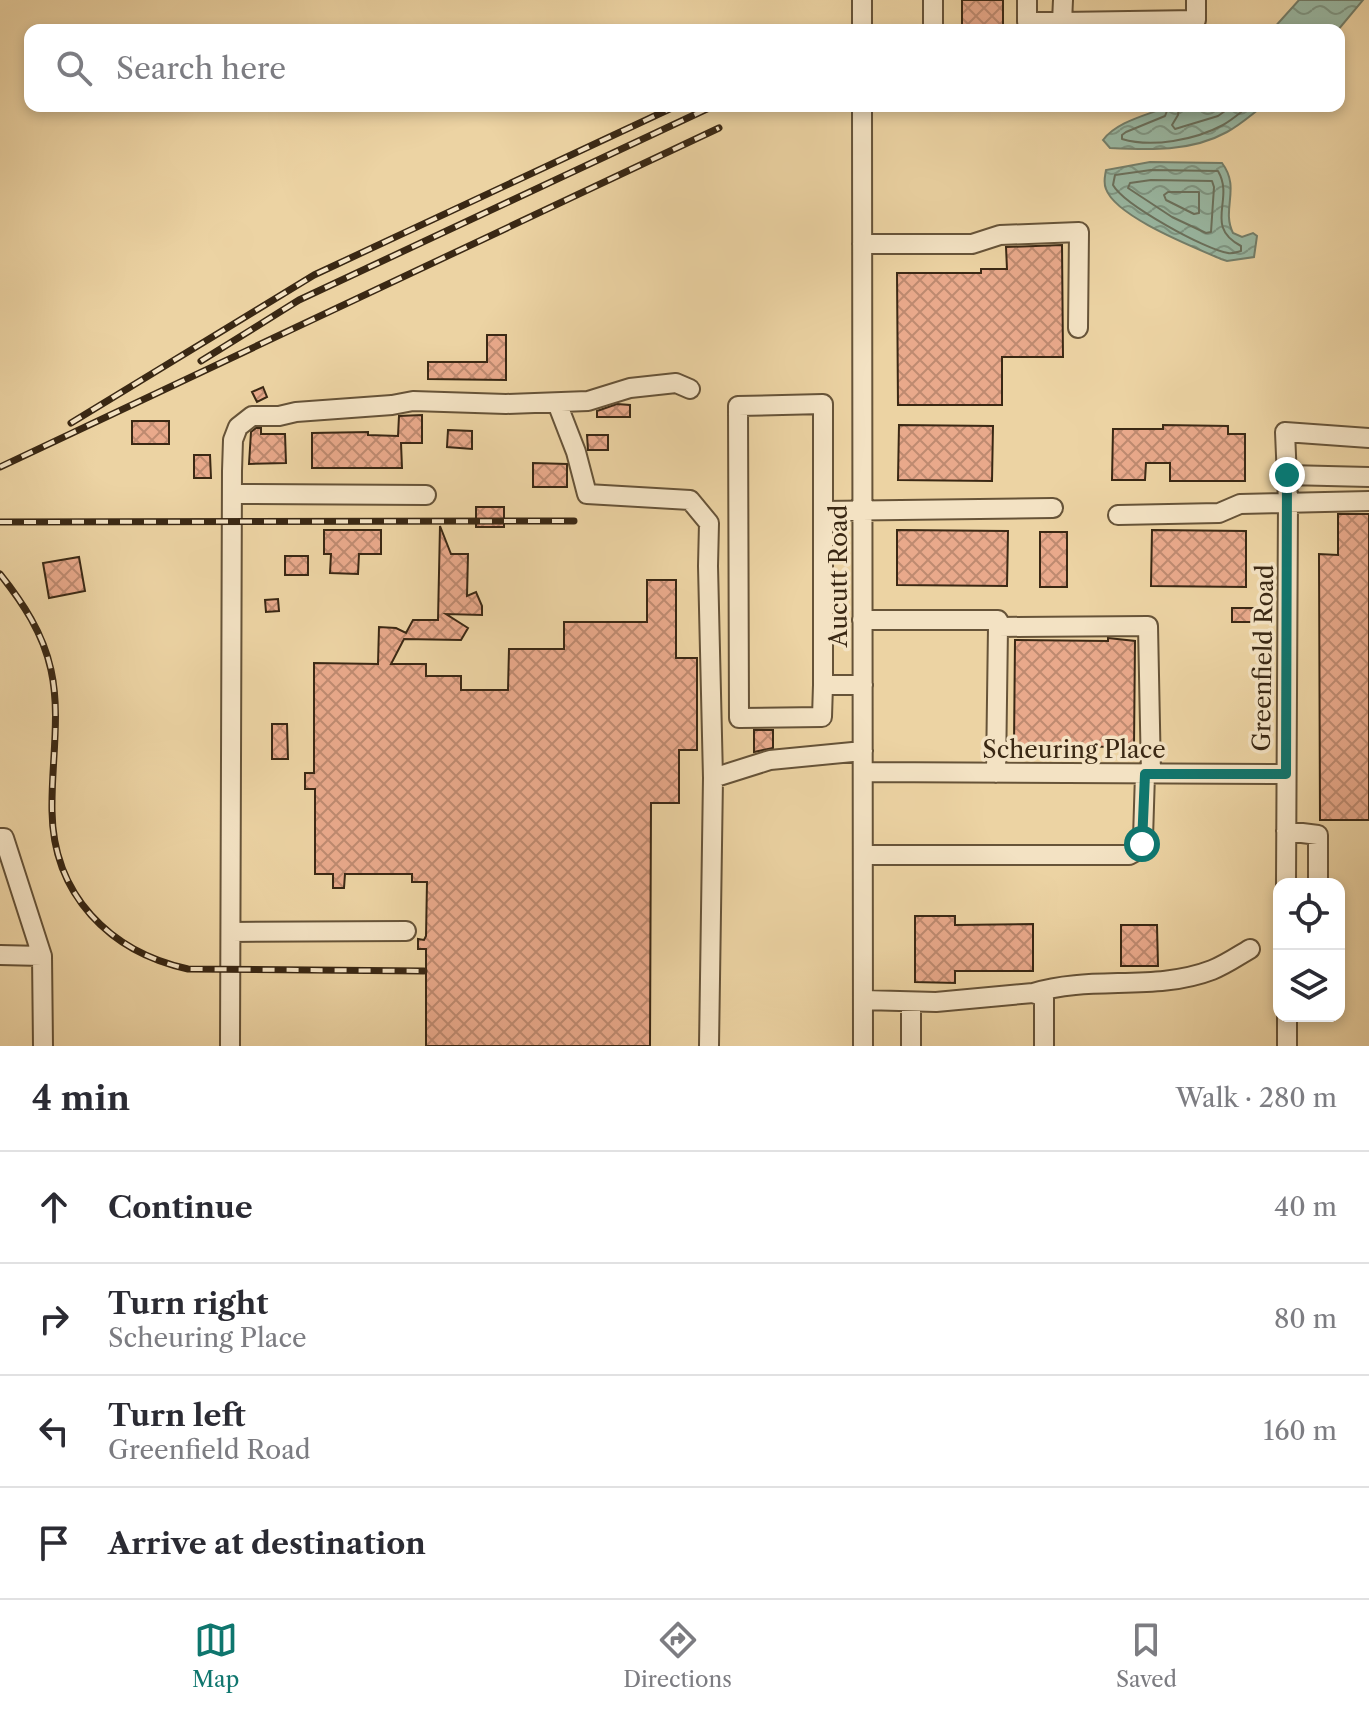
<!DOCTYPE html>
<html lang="en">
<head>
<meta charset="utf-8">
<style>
  :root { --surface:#fff; --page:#f7f7f7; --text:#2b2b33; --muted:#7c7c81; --line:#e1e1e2; --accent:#0f766e }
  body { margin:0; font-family:"Libre Caslon Text",serif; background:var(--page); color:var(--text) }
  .controls { position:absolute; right:24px; bottom:24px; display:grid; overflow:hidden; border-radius:16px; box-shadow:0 4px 12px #0003 }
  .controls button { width:72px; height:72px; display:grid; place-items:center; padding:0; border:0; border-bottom:2px solid var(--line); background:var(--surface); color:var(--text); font:40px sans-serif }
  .stop { position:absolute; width:24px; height:24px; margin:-18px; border:6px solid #0f766e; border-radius:50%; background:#fff }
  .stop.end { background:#0f766e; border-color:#fff; box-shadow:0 2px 8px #0008 }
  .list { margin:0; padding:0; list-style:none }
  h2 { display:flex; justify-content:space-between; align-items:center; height:104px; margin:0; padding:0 32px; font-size:34px }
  h2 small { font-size:26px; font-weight:400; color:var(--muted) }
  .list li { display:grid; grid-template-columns:52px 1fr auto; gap:24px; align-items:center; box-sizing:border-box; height:112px; padding:0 32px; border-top:2px solid var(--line) }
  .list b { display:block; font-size:30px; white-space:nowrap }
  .list p { margin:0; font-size:26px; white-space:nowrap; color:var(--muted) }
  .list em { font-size:26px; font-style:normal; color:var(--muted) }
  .icon { flex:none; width:44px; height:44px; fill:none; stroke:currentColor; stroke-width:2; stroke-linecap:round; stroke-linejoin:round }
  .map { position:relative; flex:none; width:1369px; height:1046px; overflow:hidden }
  .search { position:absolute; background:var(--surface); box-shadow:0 4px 12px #0003; left:24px; right:24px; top:24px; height:88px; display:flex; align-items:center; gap:20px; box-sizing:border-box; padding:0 28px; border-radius:16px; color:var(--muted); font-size:30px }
  .sheet { height:552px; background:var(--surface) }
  nav { display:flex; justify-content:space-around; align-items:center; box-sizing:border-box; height:112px; border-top:2px solid var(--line); background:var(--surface); font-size:22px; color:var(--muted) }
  nav a { display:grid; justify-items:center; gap:4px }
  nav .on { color:var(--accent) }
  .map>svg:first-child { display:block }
  .water { fill:url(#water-waves); stroke:#737e6a; stroke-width:2 }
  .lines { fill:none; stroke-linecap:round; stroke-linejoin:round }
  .shore { stroke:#6a705c; stroke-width:2 }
  .building { fill:url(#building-cross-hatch); stroke:#3a2814; stroke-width:2 }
  .minor-casing { stroke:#665338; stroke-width:22 }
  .minor { stroke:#f3e2c3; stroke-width:18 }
  .rail-casing { stroke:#3a2814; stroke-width:7 }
  .rail { stroke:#f3e2c3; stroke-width:4; stroke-dasharray:12; stroke-linecap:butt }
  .route { stroke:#0f766e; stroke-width:10 }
  .labels { text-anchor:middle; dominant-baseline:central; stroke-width:7; stroke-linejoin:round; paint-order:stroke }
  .street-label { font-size:24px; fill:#3a2814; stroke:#f3e2c3 }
</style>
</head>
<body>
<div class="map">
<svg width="1369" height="1046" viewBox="0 0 1369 1046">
  <defs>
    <pattern id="water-waves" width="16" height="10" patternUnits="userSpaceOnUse" patternTransform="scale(2)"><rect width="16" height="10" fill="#99b8a3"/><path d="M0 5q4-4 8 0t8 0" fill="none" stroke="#7e9684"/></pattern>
    <pattern id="building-cross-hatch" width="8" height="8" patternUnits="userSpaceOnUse" patternTransform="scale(2)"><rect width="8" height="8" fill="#e9a98b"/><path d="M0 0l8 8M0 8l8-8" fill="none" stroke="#be8a70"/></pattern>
  </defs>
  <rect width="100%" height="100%" fill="#ecd3a3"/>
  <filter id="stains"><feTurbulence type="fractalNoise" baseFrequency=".0025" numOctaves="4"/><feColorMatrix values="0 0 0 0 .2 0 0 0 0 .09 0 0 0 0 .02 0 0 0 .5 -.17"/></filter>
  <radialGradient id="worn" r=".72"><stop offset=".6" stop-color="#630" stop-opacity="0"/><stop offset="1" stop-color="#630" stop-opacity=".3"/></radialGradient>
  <path class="water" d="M1299 0H1363L1338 30H1272Z
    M1169 106H1263C1251 115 1240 125 1227 132 1191 152 1149 150 1110 148L1103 140C1117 121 1148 115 1169 106Z
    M1150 162 1222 163C1241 188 1221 209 1233 233L1242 237 1253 233 1257 236 1254 257 1227 261 1221 259C1194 247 1116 217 1106 189 1103 182 1105 177 1106 170Z"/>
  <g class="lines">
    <path class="shore" d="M1169 106 1165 116 1126 132 1122 135V139C1152 148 1195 140 1223 125 1232 120 1241 112 1249 106
      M1179 106 1178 115 1172 125 1175 129 1218 116 1232 106
      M1151 170 1218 171C1235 200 1203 226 1241 246V251C1237 252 1232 254 1228 253 1206 250 1124 205 1113 185L1115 175Z
      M1151 180 1212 181 1214 187 1211 232 1206 233 1172 217 1128 188 1130 183Z
      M1168 192H1199V213L1194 214 1166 200 1164 195Z"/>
  </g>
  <path class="building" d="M962 0H1003V30H962Z
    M1062 245 1063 357H1002V405H898L897 273H981V269H1007L1006 247Z
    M487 335H506V380L428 379V362H487Z
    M263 387 267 397 257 402 252 392Z
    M617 404 630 405V417H597V411Z
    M422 415V443H401L402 468H312V433L368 432V435L398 436 399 416Z
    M132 421H169V444H132Z
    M899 425 993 426 992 481 898 480Z
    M1163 425 1228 426V434H1245V481H1170V463H1146L1145 480H1112L1113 429H1163Z
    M256 428H261V434H285L286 463 249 464 251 432Z
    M448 430 472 431V449L447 447Z
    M587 435H608V450H588Z
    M194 455H210L211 478H194Z
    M533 463 567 464V487H533Z
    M476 507H504V527H476Z
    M1338 514H1369V820H1320L1319 554 1338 555Z
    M440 526 451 554H468L467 596 476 592 482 606V615L446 614 468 628 461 640 404 639 391 664H426V676H461V690H508L509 649H564V622H647V580H676V658H697V750H679V803H651L650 1046H426V949H418V939L424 940 426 936 427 882H412V874H345L344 888H333V874H315V789H305V773H314V663L378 664 379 627 396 628 406 633 413 620H438Z
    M324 530H381V554H359L358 574 330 573 331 554H324Z
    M897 530 1008 531 1007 586 897 585Z
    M1152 530 1246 531V587L1151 586Z
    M1040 532H1067V587H1040Z
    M285 556H308V575H285Z
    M79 557 85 591 49 598 43 563Z
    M278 599 279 611 266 612 265 600Z
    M1232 608H1265V622H1232Z
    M1108 638 1135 641 1134 747 1014 746 1015 640 1108 641Z
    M272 724H287L288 759H272Z
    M754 730H773V748L754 752Z
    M915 916H955V925L1033 924V971H955V983L915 982Z
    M1121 925H1157L1158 966H1121Z"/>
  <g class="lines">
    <g class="minor-casing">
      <path id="minor" d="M862 0V30
        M933 0V30
        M1027 0V22H1062L1063 0
        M1062 22 1196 20V0
        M862 106 863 1046
        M862 244H972L1000 235 1079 232 1078 328
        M557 403 576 452 587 494 690 500 709 523 708 566 713 778
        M1287 475 1369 477
        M232 494 426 495
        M823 511 1053 508
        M1118 515 1219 513 1240 504 1369 501
        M862 620H998V627
        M823 685V404L738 406 739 718 822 717 823 685H863
        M863 772 1286 774
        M996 773 998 627 1148 626 1151 774
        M1286 831 1318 835V884
        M0 838H4L42 956 43 1046
        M863 855H1129L1140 849 1143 838 1145 774
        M1286 884 1288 502 1285 432 1369 438
        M231 932 406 931
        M0 955 42 956
        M1033 993C1091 975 1155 992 1212 970 1225 965 1238 956 1250 949
        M863 1000 936 1002 1033 993 1044 997V1046
        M1287 1016V1046
        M230 1046 232 471 233 440 238 427 252 416H279L296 412 392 405 413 401 506 404 588 401 630 388 676 383 690 389
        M709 1046 713 778 770 760 863 751
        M911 1046V1002"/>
    </g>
    <use href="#minor" class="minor"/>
    <g class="rail-casing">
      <path id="rail" d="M201 361 299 300 709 108
        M71 423 314 275 676 106
        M0 467 719 128
        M0 522 574 521
        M0 574C23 603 43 633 51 670 61 715 51 765 52 811 53 895 110 952 188 969L424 971"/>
    </g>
    <use href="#rail" class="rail"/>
  </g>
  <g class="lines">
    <path class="route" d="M1142 844 1145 774H1286L1287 475"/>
  </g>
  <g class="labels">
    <g class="street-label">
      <text transform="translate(838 576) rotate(-90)">Aucutt Road</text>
      <text transform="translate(1263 658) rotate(-89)">Greenfield Road</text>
      <text x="1074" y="749">Scheuring Place</text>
    </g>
  </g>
  <rect width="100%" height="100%" filter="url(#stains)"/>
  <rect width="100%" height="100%" fill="url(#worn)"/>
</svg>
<div class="controls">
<button><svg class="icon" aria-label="locate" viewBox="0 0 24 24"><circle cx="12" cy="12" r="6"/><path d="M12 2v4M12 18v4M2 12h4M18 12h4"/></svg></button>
<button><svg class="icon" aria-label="layers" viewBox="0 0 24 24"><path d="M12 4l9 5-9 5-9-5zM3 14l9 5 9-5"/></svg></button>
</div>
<div class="stop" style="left:1142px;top:844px"></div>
<div class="stop end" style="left:1287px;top:475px"></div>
<div class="search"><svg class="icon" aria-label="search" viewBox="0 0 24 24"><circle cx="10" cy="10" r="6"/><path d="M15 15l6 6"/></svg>Search here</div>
</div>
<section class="sheet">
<h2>4 min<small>Walk · 280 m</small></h2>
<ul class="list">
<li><svg class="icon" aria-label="ahead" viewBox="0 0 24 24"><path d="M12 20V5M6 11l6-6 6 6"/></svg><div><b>Continue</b></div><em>40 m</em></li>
<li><svg class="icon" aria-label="right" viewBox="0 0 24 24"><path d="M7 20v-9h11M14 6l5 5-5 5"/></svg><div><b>Turn right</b><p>Scheuring Place</p></div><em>80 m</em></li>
<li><svg class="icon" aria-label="left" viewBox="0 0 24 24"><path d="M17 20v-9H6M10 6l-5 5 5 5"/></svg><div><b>Turn left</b><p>Greenfield Road</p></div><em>160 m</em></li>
<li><svg class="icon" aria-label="arrive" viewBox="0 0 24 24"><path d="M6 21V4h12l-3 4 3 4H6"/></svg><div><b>Arrive at destination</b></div></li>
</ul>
</section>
<nav>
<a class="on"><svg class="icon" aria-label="map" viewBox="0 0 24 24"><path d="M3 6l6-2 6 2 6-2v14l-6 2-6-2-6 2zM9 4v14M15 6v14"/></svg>Map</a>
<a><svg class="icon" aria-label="directions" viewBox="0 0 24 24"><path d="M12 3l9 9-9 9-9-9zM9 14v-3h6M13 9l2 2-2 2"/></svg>Directions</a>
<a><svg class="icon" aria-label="saved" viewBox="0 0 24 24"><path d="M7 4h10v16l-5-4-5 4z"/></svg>Saved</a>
</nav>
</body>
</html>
